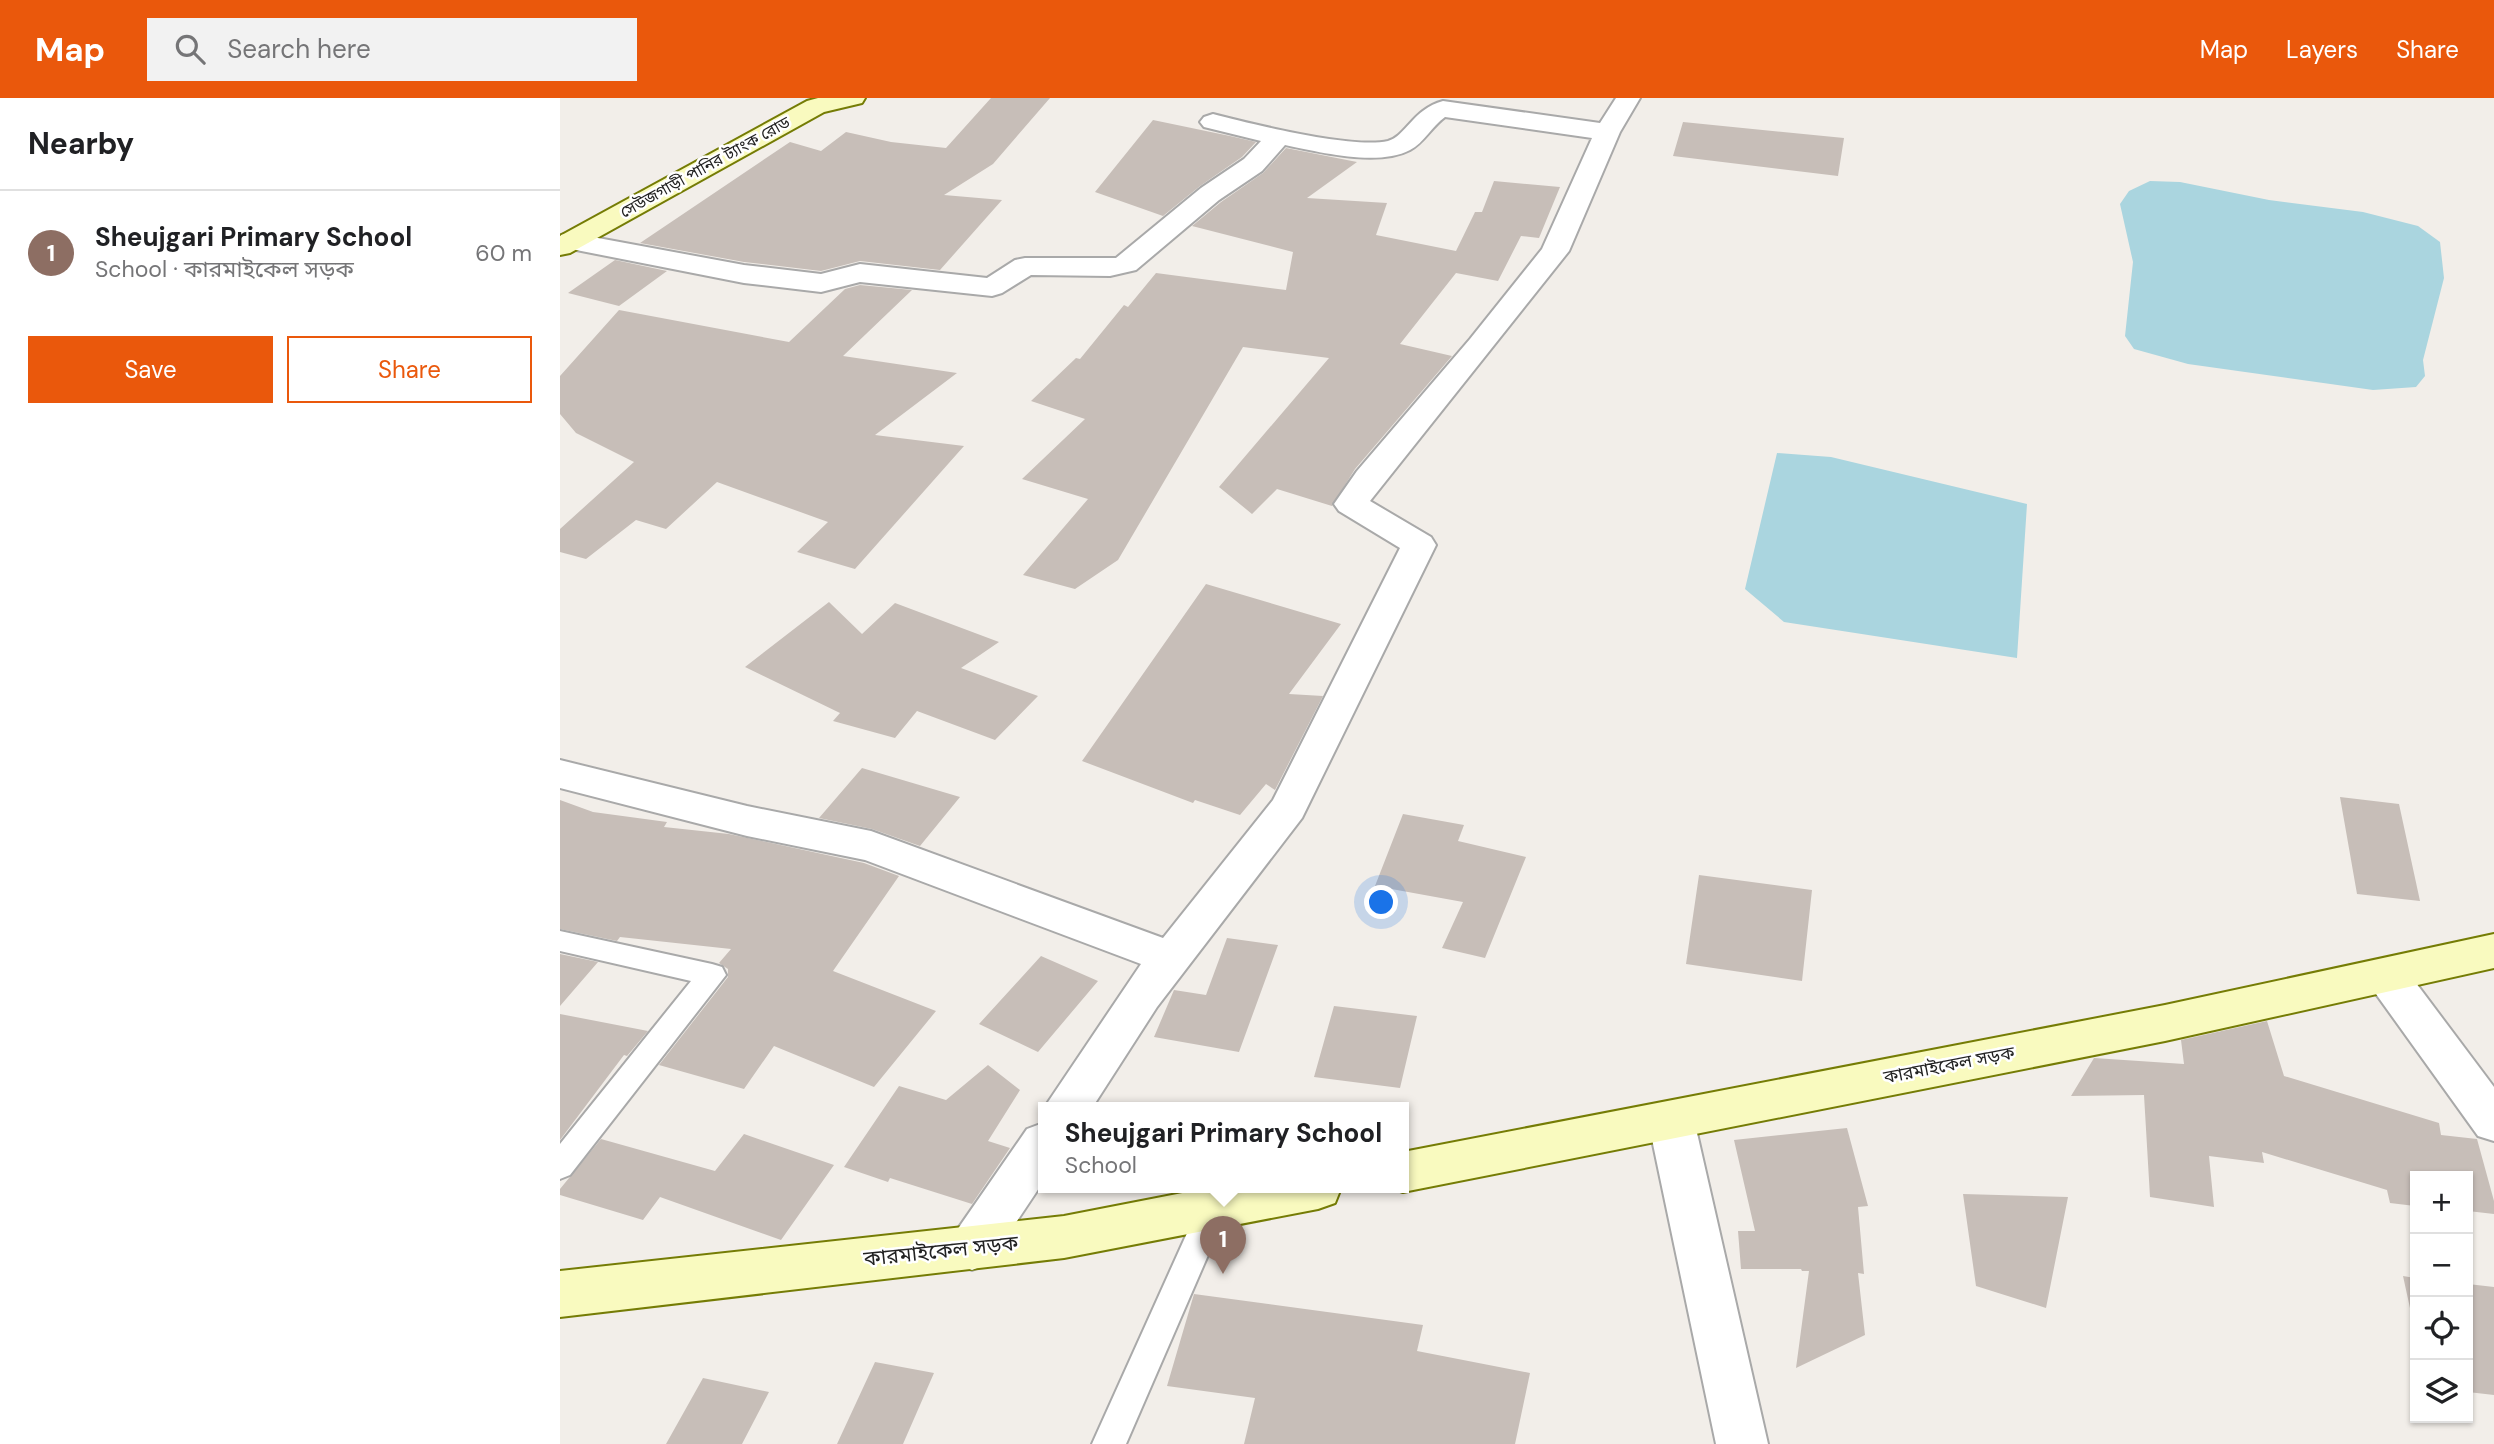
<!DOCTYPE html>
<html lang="en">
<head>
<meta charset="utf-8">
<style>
  :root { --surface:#fff; --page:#f2f2f2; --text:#202124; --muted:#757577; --line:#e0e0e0; --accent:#ea580c }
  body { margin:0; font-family:"DM Sans","Noto Sans Bengali",sans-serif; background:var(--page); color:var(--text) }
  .controls { position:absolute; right:21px; bottom:21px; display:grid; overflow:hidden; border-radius:0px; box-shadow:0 2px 5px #0004 }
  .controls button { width:63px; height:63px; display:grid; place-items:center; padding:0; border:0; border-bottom:2px solid var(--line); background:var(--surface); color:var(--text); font:35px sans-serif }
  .you { position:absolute; left:822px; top:805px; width:24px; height:24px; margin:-18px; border:5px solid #fff; border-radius:50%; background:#1a73e8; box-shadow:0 0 0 10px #1a73e833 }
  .badge { display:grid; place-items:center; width:46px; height:46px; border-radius:50%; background:var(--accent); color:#fff; font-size:23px; font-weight:700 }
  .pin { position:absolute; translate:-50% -58px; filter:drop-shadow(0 2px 4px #0008) }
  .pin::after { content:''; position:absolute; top:37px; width:24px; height:21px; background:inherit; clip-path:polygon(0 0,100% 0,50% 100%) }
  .popup { position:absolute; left:478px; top:1004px; width:371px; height:91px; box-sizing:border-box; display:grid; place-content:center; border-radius:0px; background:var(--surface); filter:drop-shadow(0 2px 5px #0005); font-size:23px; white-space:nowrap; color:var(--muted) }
  .popup b { font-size:26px; color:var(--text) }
  .popup::after { content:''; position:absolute; left:50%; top:100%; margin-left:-14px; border:14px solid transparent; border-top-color:var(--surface) }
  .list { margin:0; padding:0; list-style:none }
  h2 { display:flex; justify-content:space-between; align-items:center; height:91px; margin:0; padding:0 28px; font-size:30px }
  h2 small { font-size:23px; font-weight:400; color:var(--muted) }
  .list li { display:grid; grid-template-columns:46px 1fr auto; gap:21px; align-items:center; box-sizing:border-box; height:126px; padding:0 28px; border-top:2px solid var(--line) }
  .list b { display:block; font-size:26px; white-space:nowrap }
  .list p { margin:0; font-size:23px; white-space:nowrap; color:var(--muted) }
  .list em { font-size:23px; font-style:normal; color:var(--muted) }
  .actions { display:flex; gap:14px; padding:21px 28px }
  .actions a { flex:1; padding:16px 0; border:2px solid var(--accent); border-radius:0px; text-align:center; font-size:24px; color:var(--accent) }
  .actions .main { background:var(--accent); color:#fff }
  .icon { flex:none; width:38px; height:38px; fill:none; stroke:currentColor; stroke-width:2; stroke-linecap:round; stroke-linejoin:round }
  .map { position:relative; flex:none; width:1934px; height:1346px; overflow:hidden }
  header { display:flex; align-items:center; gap:42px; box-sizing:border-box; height:98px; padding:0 35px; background:var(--accent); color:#fff }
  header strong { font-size:33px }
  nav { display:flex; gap:38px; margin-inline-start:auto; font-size:24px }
  .search { width:490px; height:63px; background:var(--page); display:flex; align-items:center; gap:18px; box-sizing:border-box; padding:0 24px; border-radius:0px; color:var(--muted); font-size:26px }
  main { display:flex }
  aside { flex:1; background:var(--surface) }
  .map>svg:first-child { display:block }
  .water { fill:#aad5df }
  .building { fill:#c7beb8 }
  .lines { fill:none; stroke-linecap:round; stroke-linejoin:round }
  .lane-casing { stroke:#a9a9a9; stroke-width:4 }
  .street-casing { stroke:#a9a9a9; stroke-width:4 }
  .secondary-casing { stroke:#757c05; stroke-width:4 }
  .lane { fill:#fff; fill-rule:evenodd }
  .street { fill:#fff; fill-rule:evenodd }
  .secondary { fill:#f9fabf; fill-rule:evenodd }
  .labels { text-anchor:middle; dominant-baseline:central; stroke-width:5; stroke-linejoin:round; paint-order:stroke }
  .far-street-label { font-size:16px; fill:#222; stroke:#fff }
  .street-label { font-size:18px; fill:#222; stroke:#fff }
  .near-street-label { font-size:21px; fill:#222; stroke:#fff }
</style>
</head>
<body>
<header>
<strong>Map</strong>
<div class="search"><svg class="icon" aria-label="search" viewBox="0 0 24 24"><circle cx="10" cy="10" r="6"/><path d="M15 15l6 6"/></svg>Search here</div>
<nav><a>Map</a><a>Layers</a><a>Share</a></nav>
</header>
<main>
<aside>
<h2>Nearby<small></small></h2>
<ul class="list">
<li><span class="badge" style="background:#8d6e63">1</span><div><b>Sheujgari Primary School</b><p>School · কারমাইকেল সড়ক</p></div><em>60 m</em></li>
</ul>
<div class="actions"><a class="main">Save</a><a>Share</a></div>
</aside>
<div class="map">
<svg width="1934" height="1346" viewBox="0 0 1934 1346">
  <rect width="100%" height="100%" fill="#f2eee9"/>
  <path class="water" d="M1590 83 1620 84 1709 102 1803 114 1858 128 1880 144 1884 180 1863 262 1865 278 1856 289 1813 292 1628 266 1574 251 1565 238 1573 164 1560 106 1569 93Z
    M1217 355 1271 359 1467 406 1457 560 1224 524 1185 491Z"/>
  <path class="building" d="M431 0H490L433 66 384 97 442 102 380 172 300 163 261 173 184 164 80 145 230 44 261 53 286 34 331 44 386 50Z
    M593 22 670 38 696 44 682 59 640 88 603 118 535 94Z
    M1123 24 1284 40 1278 78 1113 58Z
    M726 50 797 64 747 100 827 105 816 137 896 153 915 114H922L934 83 1000 89 979 140 961 138 938 183 896 175 840 246 892 258 795 371 772 408 717 391 692 416 659 389 769 260 683 249 558 462 515 491 463 477 528 401 462 381 525 321 471 303 516 260 520 261 564 207 568 209 596 175 726 192 733 154 632 128 661 104 703 75Z
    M55 162 107 173 59 208 8 195Z
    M300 187 352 192 283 258 397 275 315 337 404 348 295 471 237 454 268 424 157 384 106 431 76 422 26 461 0 454V431L74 364 16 335 0 316V278L59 212 229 244 285 191Z
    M646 486 781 526 729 596 763 598 715 692 706 686 680 717 635 702 633 705 522 663Z
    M269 504 302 536 335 505 439 544 401 570 478 598 435 642 357 613 335 640 273 623 280 615 185 569Z
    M302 670 400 699 360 748 312 731 259 720Z
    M1780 699 1839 706 1860 803 1797 796Z
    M0 702 33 714 107 724 104 729 169 736 304 765 339 778 273 873 376 913 314 989 214 948 184 991 99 967 168 879V871L159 865 171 851 60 839 57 843 0 831Z
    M843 716 904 727 898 743 966 759 925 860 882 850 903 804 815 788Z
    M1139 777 1252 792 1242 883 1126 866Z
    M667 840 718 847 679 954 594 939 614 892 646 897Z
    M0 856 38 864 0 908Z
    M481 858 538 883 478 954 419 926Z
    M774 908 857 918 840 990 754 979Z
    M0 916 88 933 67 958 64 957 0 1042Z
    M1707 923 1724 978 1879 1025 1881 1037 1917 1041 1934 1103V1116L1908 1113V1078H1855V1108L1830 1105 1827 1092 1702 1054 1704 1065 1649 1058 1654 1109 1590 1099 1584 997 1511 998 1534 960 1624 966 1621 942Z
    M428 967 460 992 428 1043 450 1050 412 1106 330 1080 328 1084 284 1069 339 988 386 1002Z
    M1287 1030 1308 1108 1298 1109 1304 1176 1298 1175 1305 1237 1236 1270 1249 1173H1242L1241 1171H1181L1178 1133H1195L1174 1042Z
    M184 1036 274 1067 221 1142 100 1099 83 1122 0 1097V1091L41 1041 155 1073Z
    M1403 1096 1508 1099 1486 1210 1416 1188Z
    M1843 1178 1855 1180V1233Z
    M1908 1186 1934 1189V1297L1908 1294Z
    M634 1196 863 1227 857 1253 970 1275 955 1346H684L695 1300 607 1288Z
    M315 1264 374 1275 343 1346H277Z
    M143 1280 209 1294 182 1346H106Z"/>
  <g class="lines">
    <g class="lane-casing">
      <path id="lane" d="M0 833 152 866 162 869 166 877 10 1077 0 1081V1046L131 883 0 853Z
        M653 1098 664 1102 668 1111 566 1346H532L642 1102Z"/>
    </g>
    <g class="street-casing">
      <path id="street" d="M1056 0H1080L1060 34 1009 153 810 403 871 439 876 447 742 720 597 909 532 1010H484L581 866 305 762 187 738 0 690V662L187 708 311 733 603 840 713 702 840 450 779 413 774 406 797 373 910 241 982 151 1032 40 885 19C872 28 864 45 850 52 818 69 759 54 725 47L702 73 659 102 576 172 550 178 471 177 442 195 432 198 300 184 261 194 184 185 1 149V137L11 135 184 167 261 176 300 166 427 180 455 162 465 160H556L641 90 684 61 701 43 644 29 640 24 644 19 653 16C692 26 791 51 828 43 846 38 853 11 883 3L1040 25Z
        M1826 860 1841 865 1934 989V1043L1918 1038 1811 889 1805 877 1811 865Z
        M1111 1003 1127 1008 1134 1022 1208 1346H1156L1088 1022 1095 1008Z
        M483 1025V1084L429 1165 412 1172 395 1165 388 1150 395 1135 467 1031Z"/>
    </g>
    <g class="secondary-casing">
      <path id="secondary" d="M258 0H305L302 5 264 14 10 155 0 157V138L247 3Z
        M1934 836V870L1605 943 843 1094 832 1090H843V1054L1605 907Z
        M648 1090H781L775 1105 758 1111 504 1160 0 1219V1173L504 1118Z"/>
    </g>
    <use href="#lane" class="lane"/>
    <use href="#street" class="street"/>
    <use href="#secondary" class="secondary"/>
  </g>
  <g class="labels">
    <g class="far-street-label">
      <text transform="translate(145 69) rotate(-29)">সেউজগাড়ী পানির ট্যাংক রোড</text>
    </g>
    <g class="street-label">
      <text transform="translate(1389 967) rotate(-11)">কারমাইকেল সড়ক</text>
    </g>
    <g class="near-street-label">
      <text transform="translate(381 1153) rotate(-6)">কারমাইকেল সড়ক</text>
    </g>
  </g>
</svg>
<div class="controls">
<button>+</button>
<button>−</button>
<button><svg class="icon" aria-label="locate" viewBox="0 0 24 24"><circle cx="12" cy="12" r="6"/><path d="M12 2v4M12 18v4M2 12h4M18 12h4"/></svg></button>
<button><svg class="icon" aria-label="layers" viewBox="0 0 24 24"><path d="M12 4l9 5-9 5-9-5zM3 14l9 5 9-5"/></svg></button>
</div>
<div class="you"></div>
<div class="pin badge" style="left:663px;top:1176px;background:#8d6e63">1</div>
<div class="popup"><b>Sheujgari Primary School</b>School</div>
</div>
</main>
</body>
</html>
